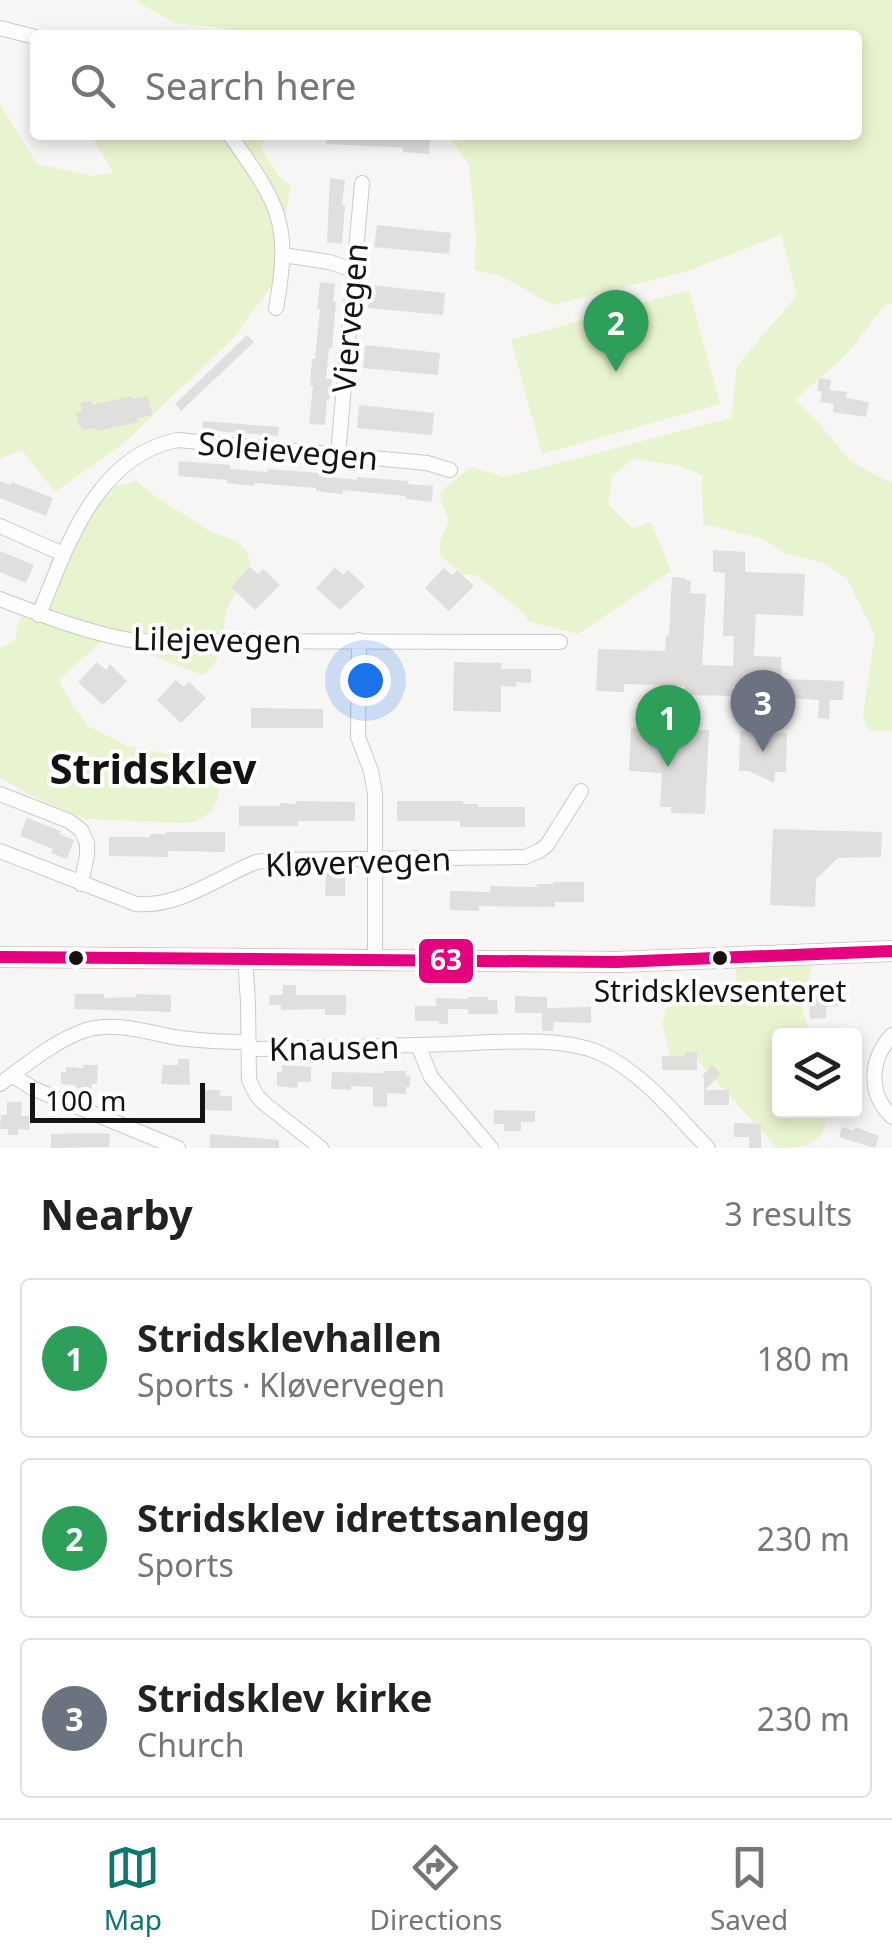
<!DOCTYPE html>
<html lang="en">
<head>
<meta charset="utf-8">
<style>
  :root { --surface:#fff; --page:#f2f2f2; --text:#222; --muted:#767676; --line:#e0e0e0; --accent:#0f766e }
  body { margin:0; font-family:"Noto Sans",sans-serif; background:var(--page); color:var(--text) }
  .controls { position:absolute; right:30px; bottom:30px; display:grid; overflow:hidden; border-radius:10px; box-shadow:0 5px 15px #0003 }
  .controls button { width:90px; height:90px; display:grid; place-items:center; padding:0; border:0; border-bottom:2px solid var(--line); background:var(--surface); color:var(--text); font:50px sans-serif }
  .scale { position:absolute; left:30px; bottom:25px; width:175px; box-sizing:border-box; padding-left:10px; border:5px solid #141312; border-top:0; font-size:28px; line-height:35px; white-space:nowrap; color:#141312; -webkit-text-stroke:8px #fff; paint-order:stroke }
  .you { position:absolute; left:365px; top:680px; width:35px; height:35px; margin:-25px; border:8px solid #fff; border-radius:50%; background:#1a73e8; box-shadow:0 0 0 15px #1a73e833 }
  .badge { display:grid; place-items:center; width:65px; height:65px; border-radius:50%; background:var(--accent); color:#fff; font-size:32px; font-weight:700 }
  .pin { position:absolute; translate:-50% -82px; filter:drop-shadow(0 2px 5px #0008) }
  .pin::after { content:''; position:absolute; top:52px; width:35px; height:30px; background:inherit; clip-path:polygon(0 0,100% 0,50% 100%) }
  .list { margin:0; padding:0; list-style:none }
  h2 { display:flex; justify-content:space-between; align-items:center; height:130px; margin:0; padding:0 40px; font-size:42px }
  h2 small { font-size:32px; font-weight:400; color:var(--muted) }
  .list li { display:grid; grid-template-columns:65px 1fr auto; gap:30px; align-items:center; box-sizing:border-box; height:160px; margin:0 20px 20px; padding:0 20px; border:2px solid var(--line); border-radius:10px }
  .list b { display:block; font-size:38px; white-space:nowrap }
  .list p { margin:0; font-size:32px; white-space:nowrap; color:var(--muted) }
  .list em { font-size:32px; font-style:normal; color:var(--muted) }
  .icon { flex:none; width:55px; height:55px; fill:none; stroke:currentColor; stroke-width:2; stroke-linecap:round; stroke-linejoin:round }
  .map { position:relative; flex:none; width:892px; height:1148px; overflow:hidden }
  .search { position:absolute; background:var(--surface); box-shadow:0 5px 15px #0003; left:30px; right:30px; top:30px; height:110px; display:flex; align-items:center; gap:25px; box-sizing:border-box; padding:0 35px; border-radius:10px; color:var(--muted); font-size:38px }
  .sheet { height:670px; background:var(--surface) }
  nav { display:flex; justify-content:space-around; align-items:center; box-sizing:border-box; height:140px; border-top:2px solid var(--line); background:var(--surface); font-size:28px; color:var(--muted) }
  nav a { display:grid; justify-items:center; gap:5px }
  nav .on { color:var(--accent) }
  .map>svg:first-child { display:block }
  .green { fill:#e8f3cf }
  .building { fill:#e0dfde }
  .lines { fill:none; stroke-linecap:round; stroke-linejoin:round }
  .street-casing { stroke:#cbc9c9; stroke-width:16 }
  .secondary-casing { stroke:#cbc9c9; stroke-width:22 }
  .street { stroke:#fefefe; stroke-width:14 }
  .secondary { stroke:#fefefe; stroke-width:20 }
  .bus-1-casing { stroke:#fff; stroke-width:20 }
  .bus-1 { stroke:#e5007d; stroke-width:12 }
  .bus-dot { fill:#141312; stroke:#fff; stroke-width:4 }
  .labels { text-anchor:middle; dominant-baseline:central; stroke-width:8; stroke-linejoin:round; paint-order:stroke }
  .bus-label { font-size:30px; fill:#141312; stroke:#fff }
  .street-label { font-size:32px; fill:#141312; stroke:#fff }
  .district-label { font-size:42px; font-weight:bold; fill:#141312; stroke:#fff }
  .line-badge { stroke:#fff; stroke-width:4 }
  .badge-label { font-size:28px; text-anchor:middle; font-weight:bold; fill:#fff }
</style>
</head>
<body>
<div class="map">
<svg width="892" height="1148" viewBox="0 0 892 1148">
  <rect width="100%" height="100%" fill="#f8f6f5"/>
  <path class="green" d="M138 0H892V304H886L845 356 795 400 819 423 851 462 892 483V731H869L863 715 875 635 847 579 824 563 785 553 763 539 703 524 702 475 676 465 633 459 612 476 608 504 633 528 651 522 671 571 578 634 529 622 524 613 476 575 463 574 440 556V541L449 521 441 502 440 492 471 467 505 477 731 418 737 366 797 295 781 235 685 272 553 305 501 276 475 270 476 236 469 166 448 135H857V35H238L224 28 175 23 139 3Z
    M0 105 37 164 93 176 113 172 93 139 94 135H271L260 147 283 181 291 186 273 284 233 338 124 443 55 492 22 450 0 459Z
    M689 290 720 404 542 454 511 340Z
    M136 480C157 501 183 512 206 529 217 536 231 535 241 545 246 550 250 557 250 565 250 584 230 595 226 612 221 636 225 659 203 675L105 638 59 680 71 703 88 726 130 747 192 758 216 777 219 788 218 799 212 811 195 822 185 823 85 819 36 798 0 778V649L16 639C15 613 34 602 50 585L49 564 53 554 70 538 105 487 128 484Z
    M735 963 813 964C812 977 805 984 802 995 799 1007 808 1024 811 1035L780 1036V1110L826 1111C827 1120 825 1126 821 1134 811 1148 795 1148 777 1148L695 1058 679 1061 670 1055 662 1024 666 1008 737 984Z"/>
  <path class="building" d="M327 135H406V137L430 139 429 154 403 152V148L392 147 326 144Z
    M330 178 345 180 342 205H345L342 244 327 242Z
    M377 225 451 233 449 254 374 247Z
    M320 282 335 284 333 302H336L332 348H329L326 379H332L330 399H327L325 425 309 424 313 386 310 385 312 359H315L320 309H317Z
    M370 285 445 293 443 315 368 308Z
    M247 335 254 342 181 411 175 404Z
    M365 345 440 353 438 375 363 368Z
    M819 378 831 380 830 390 847 392 846 398 869 402 866 417 833 412 834 404 820 402 822 391H817Z
    M132 396 133 399 148 396 152 415 137 418 138 422 97 431 96 428 84 430 79 426 76 412 82 411 80 403 91 401 92 405Z
    M359 405 434 413 432 435 357 428Z
    M203 421 279 427 278 436 202 430Z
    M179 461 230 465V469L267 472 268 469 319 473V476L331 477 357 480V477L408 481V484L433 486 432 502 406 499V496L343 490V494L316 491V488L254 483V486L227 483V480L178 476Z
    M0 481 11 485 12 482 53 498 46 516 0 498Z
    M713 550 745 552V572L805 574 803 616 756 614 754 656 781 657 782 687 733 686V696L684 695 685 686 624 684V692L596 691 598 649 665 651 666 635 669 636 672 577 685 578V580L691 581 690 593 706 594 702 665 733 666 734 636H723L725 573 713 572Z
    M0 551 34 565 26 583 0 572Z
    M250 567 258 574 263 569 280 585 255 610 231 587Z
    M335 567 343 575 348 570 365 586 340 610 316 588Z
    M444 568 452 575 457 570 474 586 449 611 425 588Z
    M97 662 106 670 110 664 127 681 103 705 78 682Z
    M454 662 502 663 501 669H531V683L516 682V687L501 686V712L453 711Z
    M783 679 844 681 843 700H830L829 719 818 718 819 700 782 698Z
    M176 680 184 687 189 682 206 698 181 723 157 700Z
    M251 708 323 709V728H251Z
    M745 716 756 730 764 728 775 733H787L786 772H775L774 783 749 771H739L740 731H745Z
    M654 723 690 724V730H709L705 814 671 813V807H660L662 773 629 771 631 727 654 728Z
    M296 801 355 802V821H298V826H239V806H280V803L296 804Z
    M397 801H463V804H478V807H525V827H460V821H397Z
    M27 818 61 831 59 834 74 840 67 859 51 853 53 849 20 836Z
    M773 829 882 832 881 857 838 858 816 879 815 907 770 905Z
    M166 832H225V852L168 851V857L109 856V837H150V834H166Z
    M326 870H345V896H325Z
    M553 882H584V902H555V907L479 906V911L450 910V891L490 892V886L537 887V884H553Z
    M283 985H296V995H346V1015H325V1009L281 1010V1005H269L270 995H283Z
    M838 990 839 1006 826 1007V1018L810 1019 809 991Z
    M75 994H104V998L136 997V994L171 995V1012L74 1009Z
    M515 996 547 997V1008L591 1007V1023L554 1022 553 1031H542V1013H515Z
    M468 997H488V1000H497L498 1014H468V1009H448V1024H439V1021H415V1006H436V998L468 999Z
    M685 1052H697V1070H662V1056H685Z
    M178 1059H189L190 1085 161 1084 163 1065H178Z
    M83 1065H98L97 1084H92L91 1089 76 1088V1085L61 1084V1072H66V1067L83 1068Z
    M282 1065 311 1067V1082H298L297 1088 277 1086V1072H282Z
    M712 1065 721 1074 705 1090H729V1105H704V1078L702 1076Z
    M383 1071H406V1076H410V1087H406V1094L387 1093V1107L373 1106V1087L351 1086V1090L331 1089 332 1072 383 1073Z
    M203 1090H220V1096H232V1111L203 1110Z
    M7 1102H22L21 1116H29V1130L18 1129V1135H8V1129H0L1 1115H7Z
    M494 1110 535 1111V1122H521V1131H504V1124H494Z
    M734 1123 761 1124V1148H749V1137H734Z
    M842 1127 854 1131 855 1127 879 1136 875 1148 839 1137Z
    M97 1133 110 1134 109 1147 51 1148V1134Z
    M210 1134 279 1140V1148H210Z"/>
  <g class="lines">
    <g class="street-casing">
      <path id="street" d="M0 28 35 37
        M230 135C278 204 292 221 276 308
        M283 255 329 262 353 270
        M338 454 362 183
        M0 526 63 554
        M0 599C45 616 88 633 135 641L560 642
        M39 615C66 547 97 455 178 440L427 463 450 470
        M359 640 358 737 371 771 375 794V960
        M0 794 69 821 81 830 87 843V855L81 884
        M0 851 136 904C179 908 218 877 256 862L271 860 525 857 539 851 547 845 581 791
        M245 959 248 1002 249 1080 257 1096 265 1104 321 1148
        M892 1035C870 1059 867 1093 892 1117
        M418 1045 431 1077 491 1148
        M249 1049C315 1049 382 1046 448 1044 493 1043 558 1035 600 1053 642 1072 676 1115 708 1148
        M12 1075 34 1089 178 1148
        M0 1084C27 1064 54 1041 86 1030 116 1021 149 1033 179 1038 203 1041 225 1042 249 1042"/>
    </g>
    <g class="secondary-casing">
      <path id="secondary" d="M0 957 617 962 892 951"/>
    </g>
    <use href="#street" class="street"/>
    <use href="#secondary" class="secondary"/>
    <g class="bus-1-casing">
      <path id="bus-1" d="M0 957 617 962 892 951"/>
    </g>
    <use href="#bus-1" class="bus-1"/>
  </g>
  <g class="bus-dot">
    <circle cx="76" cy="958" r="9"/>
    <circle cx="720" cy="958" r="9"/>
  </g>
  <g class="labels">
    <g class="bus-label">
      <text x="720" y="990">Stridsklevsenteret</text>
    </g>
    <g class="street-label">
      <text transform="translate(349 318) rotate(-85)">Viervegen</text>
      <text transform="translate(288 450) rotate(5)">Soleievegen</text>
      <text transform="translate(217 639) rotate(1)">Lilejevegen</text>
      <text transform="translate(358 861) rotate(-2)">Kløvervegen</text>
      <text transform="translate(334 1047) rotate(-1)">Knausen</text>
    </g>
    <g class="district-label">
      <text x="153" y="767">Stridsklev</text>
    </g>
  </g>
  <rect class="line-badge" x="417" y="937" width="58" height="48" rx="10" fill="#e5007d"/>
  <g class="badge-label">
    <text x="446" y="970">63</text>
  </g>
</svg>
<div class="controls">
<button><svg class="icon" aria-label="layers" viewBox="0 0 24 24"><path d="M12 4l9 5-9 5-9-5zM3 14l9 5 9-5"/></svg></button>
</div>
<div class="scale">100 m</div>
<div class="you"></div>
<div class="pin badge" style="left:668px;top:767px;background:#2e9e5b">1</div>
<div class="pin badge" style="left:616px;top:372px;background:#2e9e5b">2</div>
<div class="pin badge" style="left:763px;top:752px;background:#6b7280">3</div>
<div class="search"><svg class="icon" aria-label="search" viewBox="0 0 24 24"><circle cx="10" cy="10" r="6"/><path d="M15 15l6 6"/></svg>Search here</div>
</div>
<section class="sheet">
<h2>Nearby<small>3 results</small></h2>
<ul class="list">
<li><span class="badge" style="background:#2e9e5b">1</span><div><b>Stridsklevhallen</b><p>Sports · Kløvervegen</p></div><em>180 m</em></li>
<li><span class="badge" style="background:#2e9e5b">2</span><div><b>Stridsklev idrettsanlegg</b><p>Sports</p></div><em>230 m</em></li>
<li><span class="badge" style="background:#6b7280">3</span><div><b>Stridsklev kirke</b><p>Church</p></div><em>230 m</em></li>
</ul>
</section>
<nav>
<a class="on"><svg class="icon" aria-label="map" viewBox="0 0 24 24"><path d="M3 6l6-2 6 2 6-2v14l-6 2-6-2-6 2zM9 4v14M15 6v14"/></svg>Map</a>
<a><svg class="icon" aria-label="directions" viewBox="0 0 24 24"><path d="M12 3l9 9-9 9-9-9zM9 14v-3h6M13 9l2 2-2 2"/></svg>Directions</a>
<a><svg class="icon" aria-label="saved" viewBox="0 0 24 24"><path d="M7 4h10v16l-5-4-5 4z"/></svg>Saved</a>
</nav>
</body>
</html>
